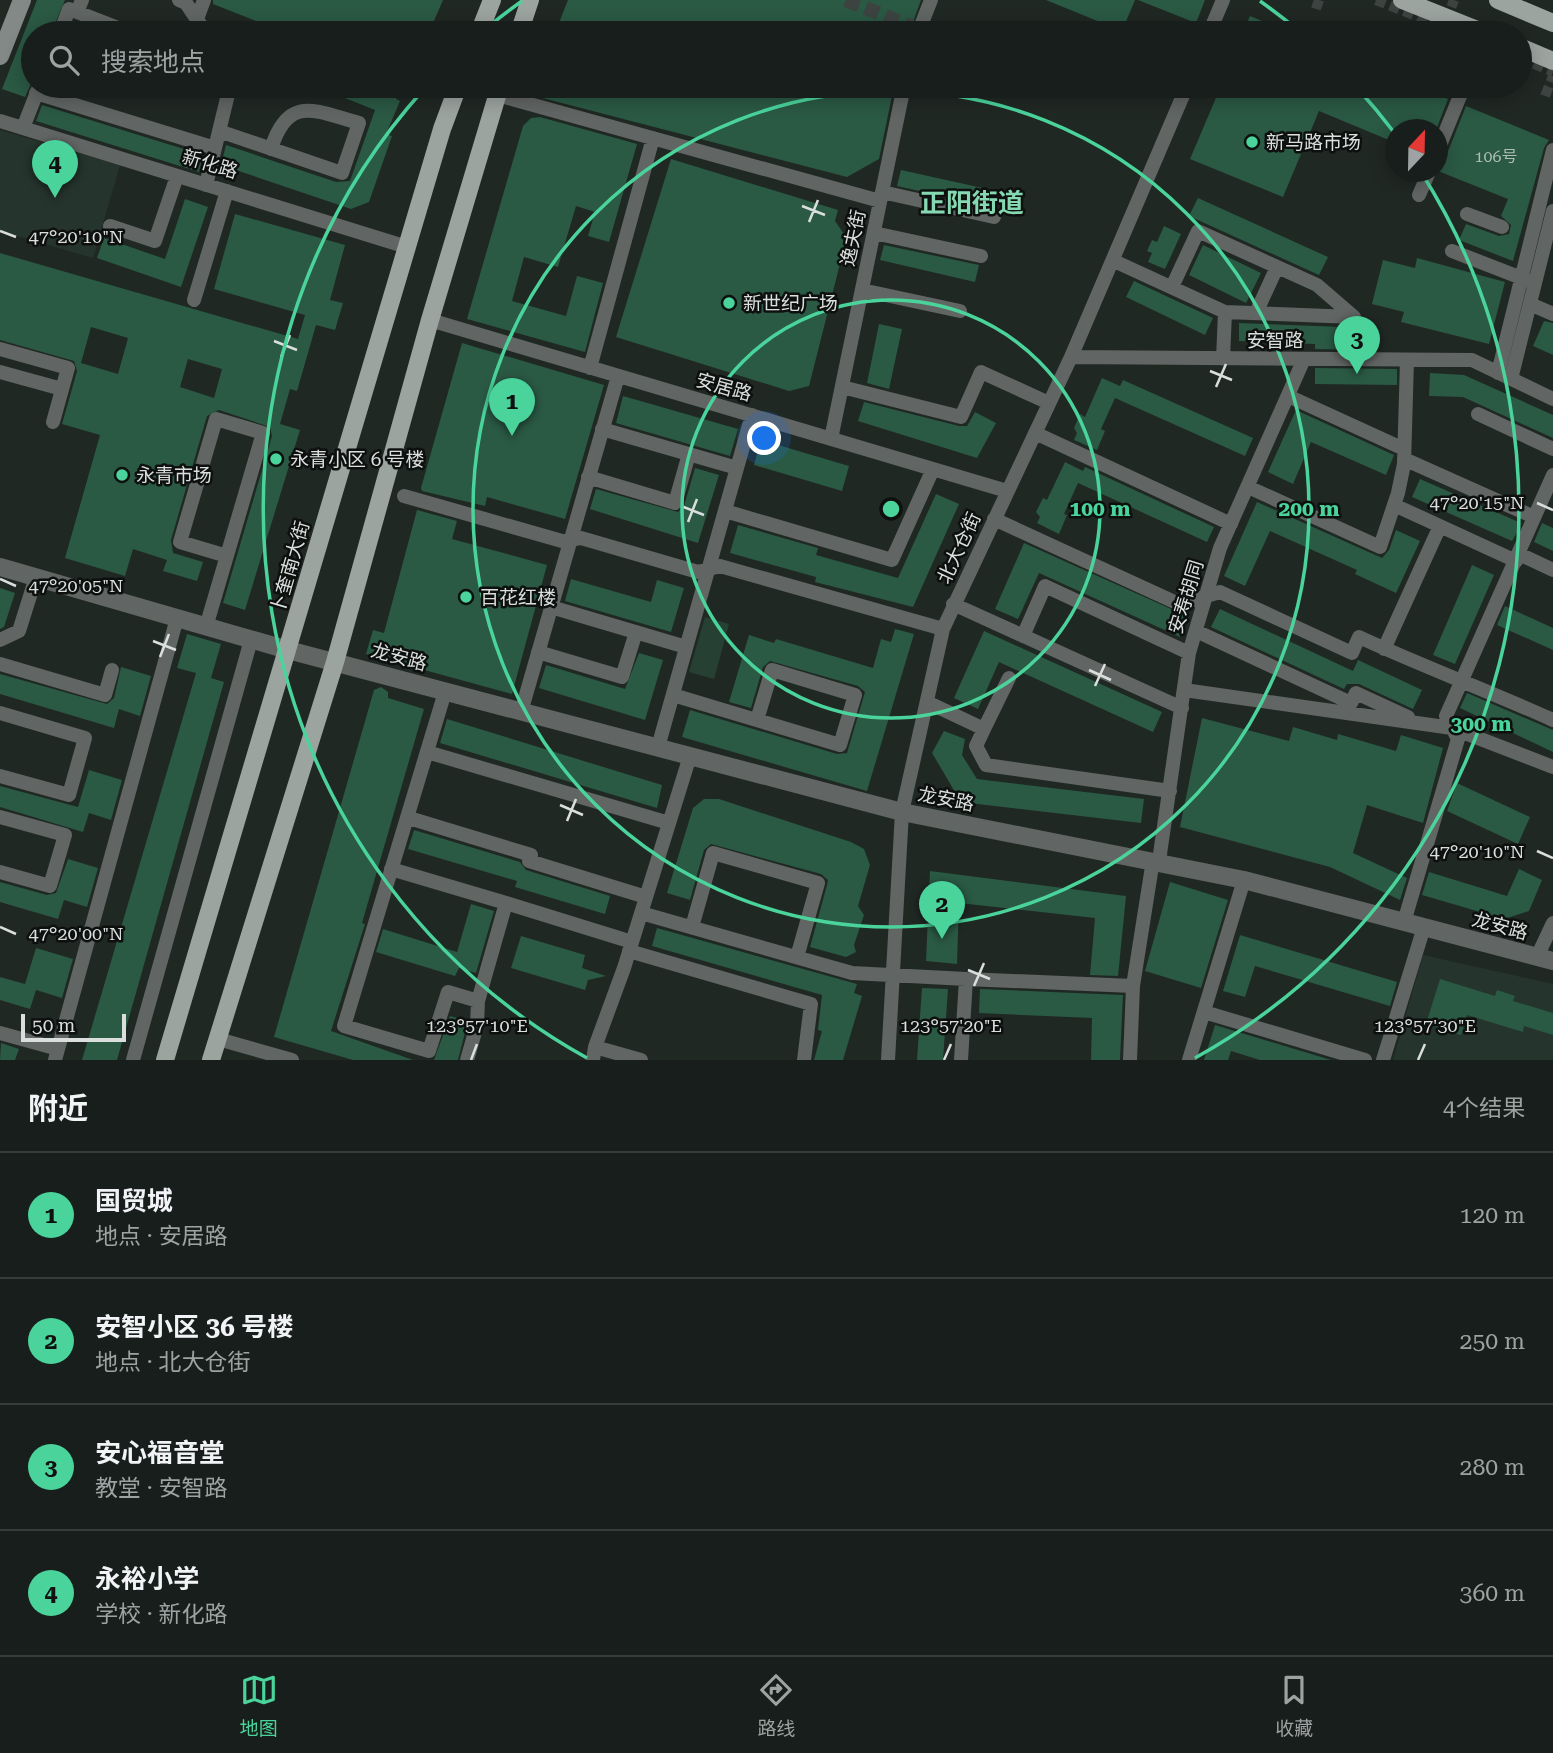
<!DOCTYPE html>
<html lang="zh">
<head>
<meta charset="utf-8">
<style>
  :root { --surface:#181e1b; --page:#252b28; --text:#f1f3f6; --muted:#9fa2a3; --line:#363c3a; --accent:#4ad49c }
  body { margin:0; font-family:"Roboto Serif","Noto Sans SC",serif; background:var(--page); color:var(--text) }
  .compass { position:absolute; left:1385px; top:119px; width:63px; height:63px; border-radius:50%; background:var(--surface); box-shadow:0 4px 18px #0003; rotate:22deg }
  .scale { position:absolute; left:21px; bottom:18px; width:105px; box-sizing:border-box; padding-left:7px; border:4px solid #dadfdd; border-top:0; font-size:19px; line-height:24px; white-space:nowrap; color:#dadfdd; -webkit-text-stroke:5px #0d100e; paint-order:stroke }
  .you { position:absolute; left:765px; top:439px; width:24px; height:24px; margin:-18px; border:5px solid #fff; border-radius:50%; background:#1a73e8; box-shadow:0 0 0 10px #1a73e833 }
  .badge { display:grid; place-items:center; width:46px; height:46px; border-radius:50%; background:var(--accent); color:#111; font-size:23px; font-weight:700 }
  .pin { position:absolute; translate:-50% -58px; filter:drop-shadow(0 2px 4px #0008) }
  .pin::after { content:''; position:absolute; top:37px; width:24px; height:21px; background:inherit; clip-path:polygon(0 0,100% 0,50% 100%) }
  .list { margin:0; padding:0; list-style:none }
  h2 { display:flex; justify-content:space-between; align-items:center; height:91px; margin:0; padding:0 28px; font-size:30px }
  h2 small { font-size:23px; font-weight:400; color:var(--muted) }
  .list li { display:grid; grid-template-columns:46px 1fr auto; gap:21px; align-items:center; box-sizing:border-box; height:126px; padding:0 28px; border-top:2px solid var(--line) }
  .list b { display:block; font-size:26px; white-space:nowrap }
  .list p { margin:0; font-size:23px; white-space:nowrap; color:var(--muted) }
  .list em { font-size:23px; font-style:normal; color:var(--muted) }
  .icon { flex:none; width:38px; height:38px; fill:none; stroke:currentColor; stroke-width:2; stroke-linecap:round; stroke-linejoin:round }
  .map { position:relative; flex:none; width:1553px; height:1060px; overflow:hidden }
  .search { position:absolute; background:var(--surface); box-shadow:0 4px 18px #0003; left:21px; right:21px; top:21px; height:77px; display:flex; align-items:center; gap:18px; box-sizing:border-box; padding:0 24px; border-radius:38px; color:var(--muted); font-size:26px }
  .sheet { height:595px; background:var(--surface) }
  nav { display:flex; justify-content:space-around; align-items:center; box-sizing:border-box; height:98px; border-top:2px solid var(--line); background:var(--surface); font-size:19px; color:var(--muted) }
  nav a { display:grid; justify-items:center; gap:4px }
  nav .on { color:var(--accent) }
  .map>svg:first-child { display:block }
  .built { fill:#25342c }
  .green { fill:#264134 }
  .building { fill:#2a5944; fill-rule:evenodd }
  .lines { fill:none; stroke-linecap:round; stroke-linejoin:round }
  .pedestrian-tunnel { stroke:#3c4340; stroke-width:10; stroke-dasharray:10 5; stroke-linecap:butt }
  .minor-tunnel { stroke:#3c4340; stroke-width:14; stroke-dasharray:14 7; stroke-linecap:butt }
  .minor { stroke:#616563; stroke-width:14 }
  .tertiary { stroke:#616563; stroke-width:18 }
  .secondary { stroke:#838986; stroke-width:18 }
  .primary { stroke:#9ca4a0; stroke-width:18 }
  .ticks { fill:none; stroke:#dadfdd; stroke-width:2.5 }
  .ring { fill:none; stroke:#4ad49c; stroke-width:3.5 }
  .poi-dot { fill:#4ad49c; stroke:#0d100e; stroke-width:2.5 }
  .labels { text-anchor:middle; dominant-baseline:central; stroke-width:5; stroke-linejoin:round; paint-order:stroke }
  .number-label { font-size:16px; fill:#aebeb7 }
  .poi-label { font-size:19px; fill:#dadfdd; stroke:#0d100e; text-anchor:start }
  .street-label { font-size:19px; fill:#dadfdd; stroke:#0d100e }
  .district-label { font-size:26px; font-weight:bold; fill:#85d8b1; stroke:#0d100e }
  .ticks-label { font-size:18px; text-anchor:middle; fill:#dadfdd; stroke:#0d100e; stroke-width:5; stroke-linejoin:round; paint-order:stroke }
  .centre { fill:#4ad49c; stroke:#0d100e; stroke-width:3.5 }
  .ring-label { font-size:21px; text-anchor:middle; font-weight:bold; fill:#4ad49c; stroke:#0d100e; stroke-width:5; stroke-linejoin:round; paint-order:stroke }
</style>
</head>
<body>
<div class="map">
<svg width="1553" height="1060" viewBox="0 0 1553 1060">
  <rect width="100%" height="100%" fill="#202824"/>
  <path class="built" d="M0 130 120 165 93 258 0 231Z
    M1423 955 1553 984V1060H1393Z"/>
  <path class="green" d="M705 617 729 624 714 679 689 672Z"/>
  <path class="building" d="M37 0H65L51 33H33V79L25 97 2 89Z
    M213 0H443L433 23 428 21 424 33H286L213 4Z
    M568 0H921L909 33H555Z
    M1046 0H1135L1122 31Z
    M1138 0H1205L1196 23Z
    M1250 16 1290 33H1243Z
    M315 86H401L396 99 400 101 386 134 392 136 369 202 351 209 221 165 226 145 336 182 350 181 375 110Z
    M535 86H894L879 159 847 177 531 95Z
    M1221 86H1417L1448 99 1436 130H1396V143L1319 111 1283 197 1190 159Z
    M42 105 203 155 199 172 36 121Z
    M1466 106 1549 140 1544 148 1513 261 1459 240 1466 224 1499 236 1509 234 1511 225 1501 216 1508 199 1438 171V159L1447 154Z
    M540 117 637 144 609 242 588 236 595 212 576 206 558 267 524 257 512 301 566 316 577 276 603 283 585 352 467 319 523 126 531 118Z
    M671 159 838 210 835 221 846 237 845 244 809 386 789 391 616 337Z
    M901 170 996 191 992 207 897 186Z
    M1198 198 1328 257 1319 275 1189 216Z
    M185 199 208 207 181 287 97 258 104 238 165 259Z
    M235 214 345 245 330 300 343 303 335 330 316 325 297 391 290 389 280 424 300 430 245 610 223 603 272 436 270 427 219 410 207 416 171 540 173 553 203 562 197 581 163 571 167 560 133 549 125 576 65 558 100 435 62 424 77 371 74 361 0 340V253L298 339 305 315 214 289ZM91 327 128 338 118 374 81 363ZM188 359 222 369 214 398 180 387Z
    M1164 226 1181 234 1165 269 1148 262 1152 253 1147 251 1152 240 1157 242Z
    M884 245 979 265 975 282 880 260Z
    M1203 245 1261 273 1246 303 1189 275Z
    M1417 258 1505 282 1489 344 1401 322 1404 312 1372 304 1383 260 1415 268Z
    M1134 281 1213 318 1205 335 1126 297Z
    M1544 321 1553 323V355L1533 346Z
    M1239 323 1368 328 1367 350 1315 349V344L1239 341Z
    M879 324 902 329 889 389 867 383Z
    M462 343 604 385 565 519 487 497 485 506 422 491 421 488Z
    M1315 368 1397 369V385L1315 384Z
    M1430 373 1464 375 1553 415V438L1463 397 1429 396Z
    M1102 378 1120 386 1123 380 1253 438 1245 456 1115 398 1101 429 1105 431 1097 450 1074 440 1077 433 1074 428 1080 414 1085 417Z
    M623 396 738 429 730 456 616 423Z
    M864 402 959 426H967L975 412 996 423 977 458 858 421Z
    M1296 410 1394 455 1386 475 1311 442 1293 484 1268 472Z
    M761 440 849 466 842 491 754 465Z
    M1065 462 1083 471 1085 467 1214 527 1207 542 1078 483 1064 514 1067 515 1059 534 1037 523 1040 517 1036 512 1043 498 1047 500Z
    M695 468 719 475 698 543 590 509 596 489 678 512 684 506Z
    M1420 479 1521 523 1516 534 1512 541 1412 497Z
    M936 494 959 504 913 607 815 582 816 577 730 553 738 525 818 548 816 555 898 578Z
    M1257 502 1382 558 1389 550 1396 530 1420 541 1396 593 1355 574 1357 570 1270 531 1245 586 1224 576Z
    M417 510 457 521 452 539 547 565 512 694 366 654 373 630 384 633Z
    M1542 523 1553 528V551L1534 542Z
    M1024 543 1189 617 1180 637 1039 573 1018 619 995 609Z
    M1472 565 1494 575 1455 664 1433 655Z
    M571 579 651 602 657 580 684 588 671 632 565 601Z
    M0 588 15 593 4 627 0 629Z
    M1505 606 1553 628V650L1497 625Z
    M1220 609 1353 671 1358 660 1422 690 1413 709 1359 684H1347L1344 689 1211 627Z
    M895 629 914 634 867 791 682 737 690 710 837 754 847 753 865 692 858 686 770 661 763 667 751 708 729 702 749 635 774 643 776 639 873 668 881 639 891 642Z
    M984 631 1162 712 1153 732 999 662 978 709 954 698Z
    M187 634 221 644 211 678 224 682 117 1060H82L196 673 177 668Z
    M639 653 663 660 645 720 539 688 546 665 625 689Z
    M121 667 151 676 140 716 119 709 114 728 0 694V674L107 704 114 698Z
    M381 687 388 692V698L424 709 362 923 365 924 331 1031 413 1060H353L274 1037 374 690Z
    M1467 693 1553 730V752L1460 708Z
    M1202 718 1289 741 1293 727 1337 740 1338 734 1396 751 1401 735 1443 748 1423 823 1367 805 1353 853 1407 878 1400 900 1330 867 1180 827Z
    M447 719 662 785 657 808 440 743Z
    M944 731 965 739 962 755 977 779 1144 799 1141 823 961 802 932 753Z
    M89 770 122 780 111 820 89 813 83 832 0 807V786L78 807Z
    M1457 783 1530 817 1518 844 1447 811Z
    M704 799H719L851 842 864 849 870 865 858 906 864 915 854 945 856 952 846 957 810 947 827 885 828 880 821 874 711 844 704 850 690 900 667 893 693 808Z
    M414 830 520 862 526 870 610 896 605 914 515 887 517 881 408 849Z
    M68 859 98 868 87 907 64 900 58 919 0 902V882L47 895 56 893Z
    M1519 869 1542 880 1529 911 1504 919 1422 895 1429 872 1507 896Z
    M930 871 1126 896 1118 976 1090 975 1095 918 959 903 957 964 926 961Z
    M1170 882 1228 900 1201 988 1145 971Z
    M471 904 494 911 476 973 459 968 455 976 376 952 383 929 457 952Z
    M657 928 857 984 854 993 862 996 843 1060H814L822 1031 818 1030 822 995 652 946Z
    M1240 935 1397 982 1390 1006 1255 966 1245 997 1223 991Z
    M521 936 585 955 582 968 606 976 588 980 585 990 511 968Z
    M36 948 73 959 62 998 36 990 30 1009 0 1000V977L25 984Z
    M1440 979 1495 996 1497 990 1515 996 1513 1001 1553 1013V1035L1524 1026 1523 1032 1467 1015 1461 1035 1426 1024Z
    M922 988 948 989 943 1060H917Z
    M980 989 1123 995 1120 1060H1091L1092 1018 979 1013Z
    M450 1016 468 1021 458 1060H434Z
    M1215 1025 1331 1060H1260L1231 1051 1228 1060H1204Z
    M1 1043 19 1049 15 1060H0Z"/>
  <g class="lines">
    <path class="pedestrian-tunnel" d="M1376 0 1458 33
      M1316 9 1319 0
      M1446 21 1454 0
      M1520 58 1553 72
      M1545 96 1553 76"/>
    <path class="minor-tunnel" d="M846 0 912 27"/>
    <path class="minor" d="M179 0 186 3 206 33
      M77 12 131 33
      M197 19 204 0
      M60 33 69 9 77 12 82 0
      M918 33 931 0
      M1209 33 1223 0
      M36 93 215 148
      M497 95 880 201
      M0 121 407 247
      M23 128 39 87
      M219 131 342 173 359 123C315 111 288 94 271 149
      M1438 150 1464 86
      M206 185 230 86
      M882 192 994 217
      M1419 195 1429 172
      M1467 214 1502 227
      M110 226 155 241 177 176
      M874 233 981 256
      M1452 251 1529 281
      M1114 261 1225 312 1223 359
      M1172 287 1198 231 1317 285 1354 317
      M862 290 960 311
      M194 300 227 191
      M1530 304 1553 314
      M1225 312 1354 317
      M1256 313 1277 267
      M430 320 1007 491
      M0 349 68 368 53 422
      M1071 357 1472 360 1553 399
      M590 368 653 138
      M0 372 62 389
      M1498 373 1553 150
      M1511 379 1553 211
      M842 387 961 417 981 372 1049 403
      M1288 396 1404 449
      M1478 414 1553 449
      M602 429 737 468
      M1035 433 1231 524
      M831 439 904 86
      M1404 459 1534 517
      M588 477 675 503 689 454
      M1248 487 1380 547 1398 493 1404 464 1407 360
      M404 496 562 541 581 538 698 572 720 566 943 629
      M1394 505 1516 561
      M725 511 892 560 933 469
      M994 519 1179 604 1220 592 1352 653 1359 637C1424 667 1489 691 1553 720
      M1519 554 1553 570
      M953 604 1182 708
      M551 607 686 647
      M206 627C225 562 244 498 263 433L216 419 180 542 227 556
      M1196 631 1351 703 1356 693 1408 717
      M1023 636 1045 586 1189 653
      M0 640 19 631 36 577
      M1384 649 1440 526
      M538 652 622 677 636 632
      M0 664 105 695 112 670
      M1184 690 1452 728 1553 767
      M445 692 344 1026 429 1051 448 992 478 1001 506 903 632 942
      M673 695 840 745 855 695 772 670 757 720
      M927 702 984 729 976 746 986 765 1170 791
      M521 712 618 376
      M0 713 85 738 69 795 0 776
      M984 729 1009 678
      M658 747 752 415
      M427 752 669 823
      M0 817 65 835 50 886 0 872
      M409 818 531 855 529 861 646 897
      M1159 861 1189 653 1220 548 1304 359
      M391 869 506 903
      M641 913 852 973 966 979 961 1060
      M1404 922 1458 739 1446 716 1553 475
      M692 927 713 853 818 883 797 957
      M629 951 811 1004 804 1060
      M1537 957 1553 923
      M966 979 1133 986 1153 860
      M1204 1012 1365 1060
      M0 1033 58 1049
      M218 1039 292 1060
      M595 1047 641 1060
      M55 1060 177 618
      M133 1060 251 640
      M467 1060 477 1025 478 1001
      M593 1060 595 1047 624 968 690 756
      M888 1060 902 812 943 629 1071 357 1187 86
      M1130 1060 1133 986
      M1189 1060 1244 880
      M1383 1060 1424 927"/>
    <path class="tertiary" d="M0 567 288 650 902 812 1244 880 1553 961"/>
    <path class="secondary" d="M0 56 22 0"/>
    <path class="primary" d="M1402 0 1485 33
      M1498 0 1553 23
      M479 33 492 0
      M519 33 530 0
      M1520 47 1553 61
      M165 1060 442 129 458 86
      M211 1060 335 662 430 320 500 86"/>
  </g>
  <path class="ticks" d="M802 206 825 215M809 222 818 200M0 231 16 237M274 341 297 350M281 357 290 335M1210 371 1232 380M1216 387 1226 364M1537 503 1553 510M681 506 704 515M688 522 697 499M0 579 16 586M153 641 176 650M160 657 169 634M1089 670 1111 680M1095 686 1105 664M560 805 583 815M567 821 576 799M1537 851 1553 858M0 927 16 934M968 970 990 979M974 986 984 963M471 1060 477 1044M944 1060 951 1044M1418 1060 1425 1044"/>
  <g class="ring">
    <circle cx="891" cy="509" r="209"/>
    <circle cx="891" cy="509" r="418"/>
    <path d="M587 1058A628 628 0 0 1 424 89M483 31A628 628 0 0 1 522 1M1260 1A628 628 0 0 1 1299 31M1358 89A628 628 0 0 1 1393 131M1421 172A628 628 0 0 1 1195 1058"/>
  </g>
  <g class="poi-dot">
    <circle cx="1252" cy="142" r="7"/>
    <circle cx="729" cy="303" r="7"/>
    <circle cx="276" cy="459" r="7"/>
    <circle cx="122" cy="475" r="7"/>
    <circle cx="466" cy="597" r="7"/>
  </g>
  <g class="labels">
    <g class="number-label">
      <text x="1496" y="156">106号</text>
    </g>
    <g class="poi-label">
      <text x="1266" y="142">新马路市场</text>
      <text x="743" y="303">新世纪广场</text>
      <text x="290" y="459">永青小区 6 号楼</text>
      <text x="136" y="475">永青市场</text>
      <text x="480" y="597">百花红楼</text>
    </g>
    <g class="street-label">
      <text transform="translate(210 164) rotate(17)">新化路</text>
      <text transform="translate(853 238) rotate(-78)">逸夫街</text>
      <text x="1275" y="340">安智路</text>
      <text transform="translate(724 387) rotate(16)">安居路</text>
      <text transform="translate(959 548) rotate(-65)">北大仓街</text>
      <text transform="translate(290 567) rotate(-74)">卜奎南大街</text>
      <text transform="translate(1186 597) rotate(-73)">安寿胡同</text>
      <text transform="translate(399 657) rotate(15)">龙安路</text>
      <text transform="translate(946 799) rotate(11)">龙安路</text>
      <text transform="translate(1500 926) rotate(15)">龙安路</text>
    </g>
    <g class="district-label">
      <text x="972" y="203">正阳街道</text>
    </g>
  </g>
  <g class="ticks-label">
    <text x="76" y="243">47°20'10"N</text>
    <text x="1477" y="509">47°20'15"N</text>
    <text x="76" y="592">47°20'05"N</text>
    <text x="1477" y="858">47°20'10"N</text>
    <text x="76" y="940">47°20'00"N</text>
    <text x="477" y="1032">123°57'10"E</text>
    <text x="951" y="1032">123°57'20"E</text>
    <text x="1425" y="1032">123°57'30"E</text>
  </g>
  <circle cx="891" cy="509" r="10" class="centre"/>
  <g class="ring-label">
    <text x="1100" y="516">100 m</text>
    <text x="1309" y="516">200 m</text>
    <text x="1481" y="731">300 m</text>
  </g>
</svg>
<svg class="compass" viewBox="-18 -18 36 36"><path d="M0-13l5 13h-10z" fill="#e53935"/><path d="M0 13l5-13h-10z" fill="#9fa2a3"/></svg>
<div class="scale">50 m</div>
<div class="you"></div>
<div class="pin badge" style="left:512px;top:436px">1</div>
<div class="pin badge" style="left:942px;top:939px">2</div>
<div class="pin badge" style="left:1357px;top:374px">3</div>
<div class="pin badge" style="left:55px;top:198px">4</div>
<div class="search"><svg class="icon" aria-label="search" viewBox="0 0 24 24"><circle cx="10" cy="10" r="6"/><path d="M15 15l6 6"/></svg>搜索地点</div>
</div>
<section class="sheet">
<h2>附近<small>4个结果</small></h2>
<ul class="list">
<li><span class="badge">1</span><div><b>国贸城</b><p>地点 · 安居路</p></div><em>120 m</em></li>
<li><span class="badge">2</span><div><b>安智小区 36 号楼</b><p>地点 · 北大仓街</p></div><em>250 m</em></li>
<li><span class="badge">3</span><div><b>安心福音堂</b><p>教堂 · 安智路</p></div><em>280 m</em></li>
<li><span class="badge">4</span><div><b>永裕小学</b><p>学校 · 新化路</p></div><em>360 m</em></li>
</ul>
</section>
<nav>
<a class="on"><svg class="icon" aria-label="map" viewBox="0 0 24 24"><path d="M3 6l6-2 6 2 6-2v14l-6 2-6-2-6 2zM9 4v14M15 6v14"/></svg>地图</a>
<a><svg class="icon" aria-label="directions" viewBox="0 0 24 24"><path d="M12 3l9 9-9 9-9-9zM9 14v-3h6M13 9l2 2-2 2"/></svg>路线</a>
<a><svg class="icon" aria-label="saved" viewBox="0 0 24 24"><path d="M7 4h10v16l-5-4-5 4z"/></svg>收藏</a>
</nav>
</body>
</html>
